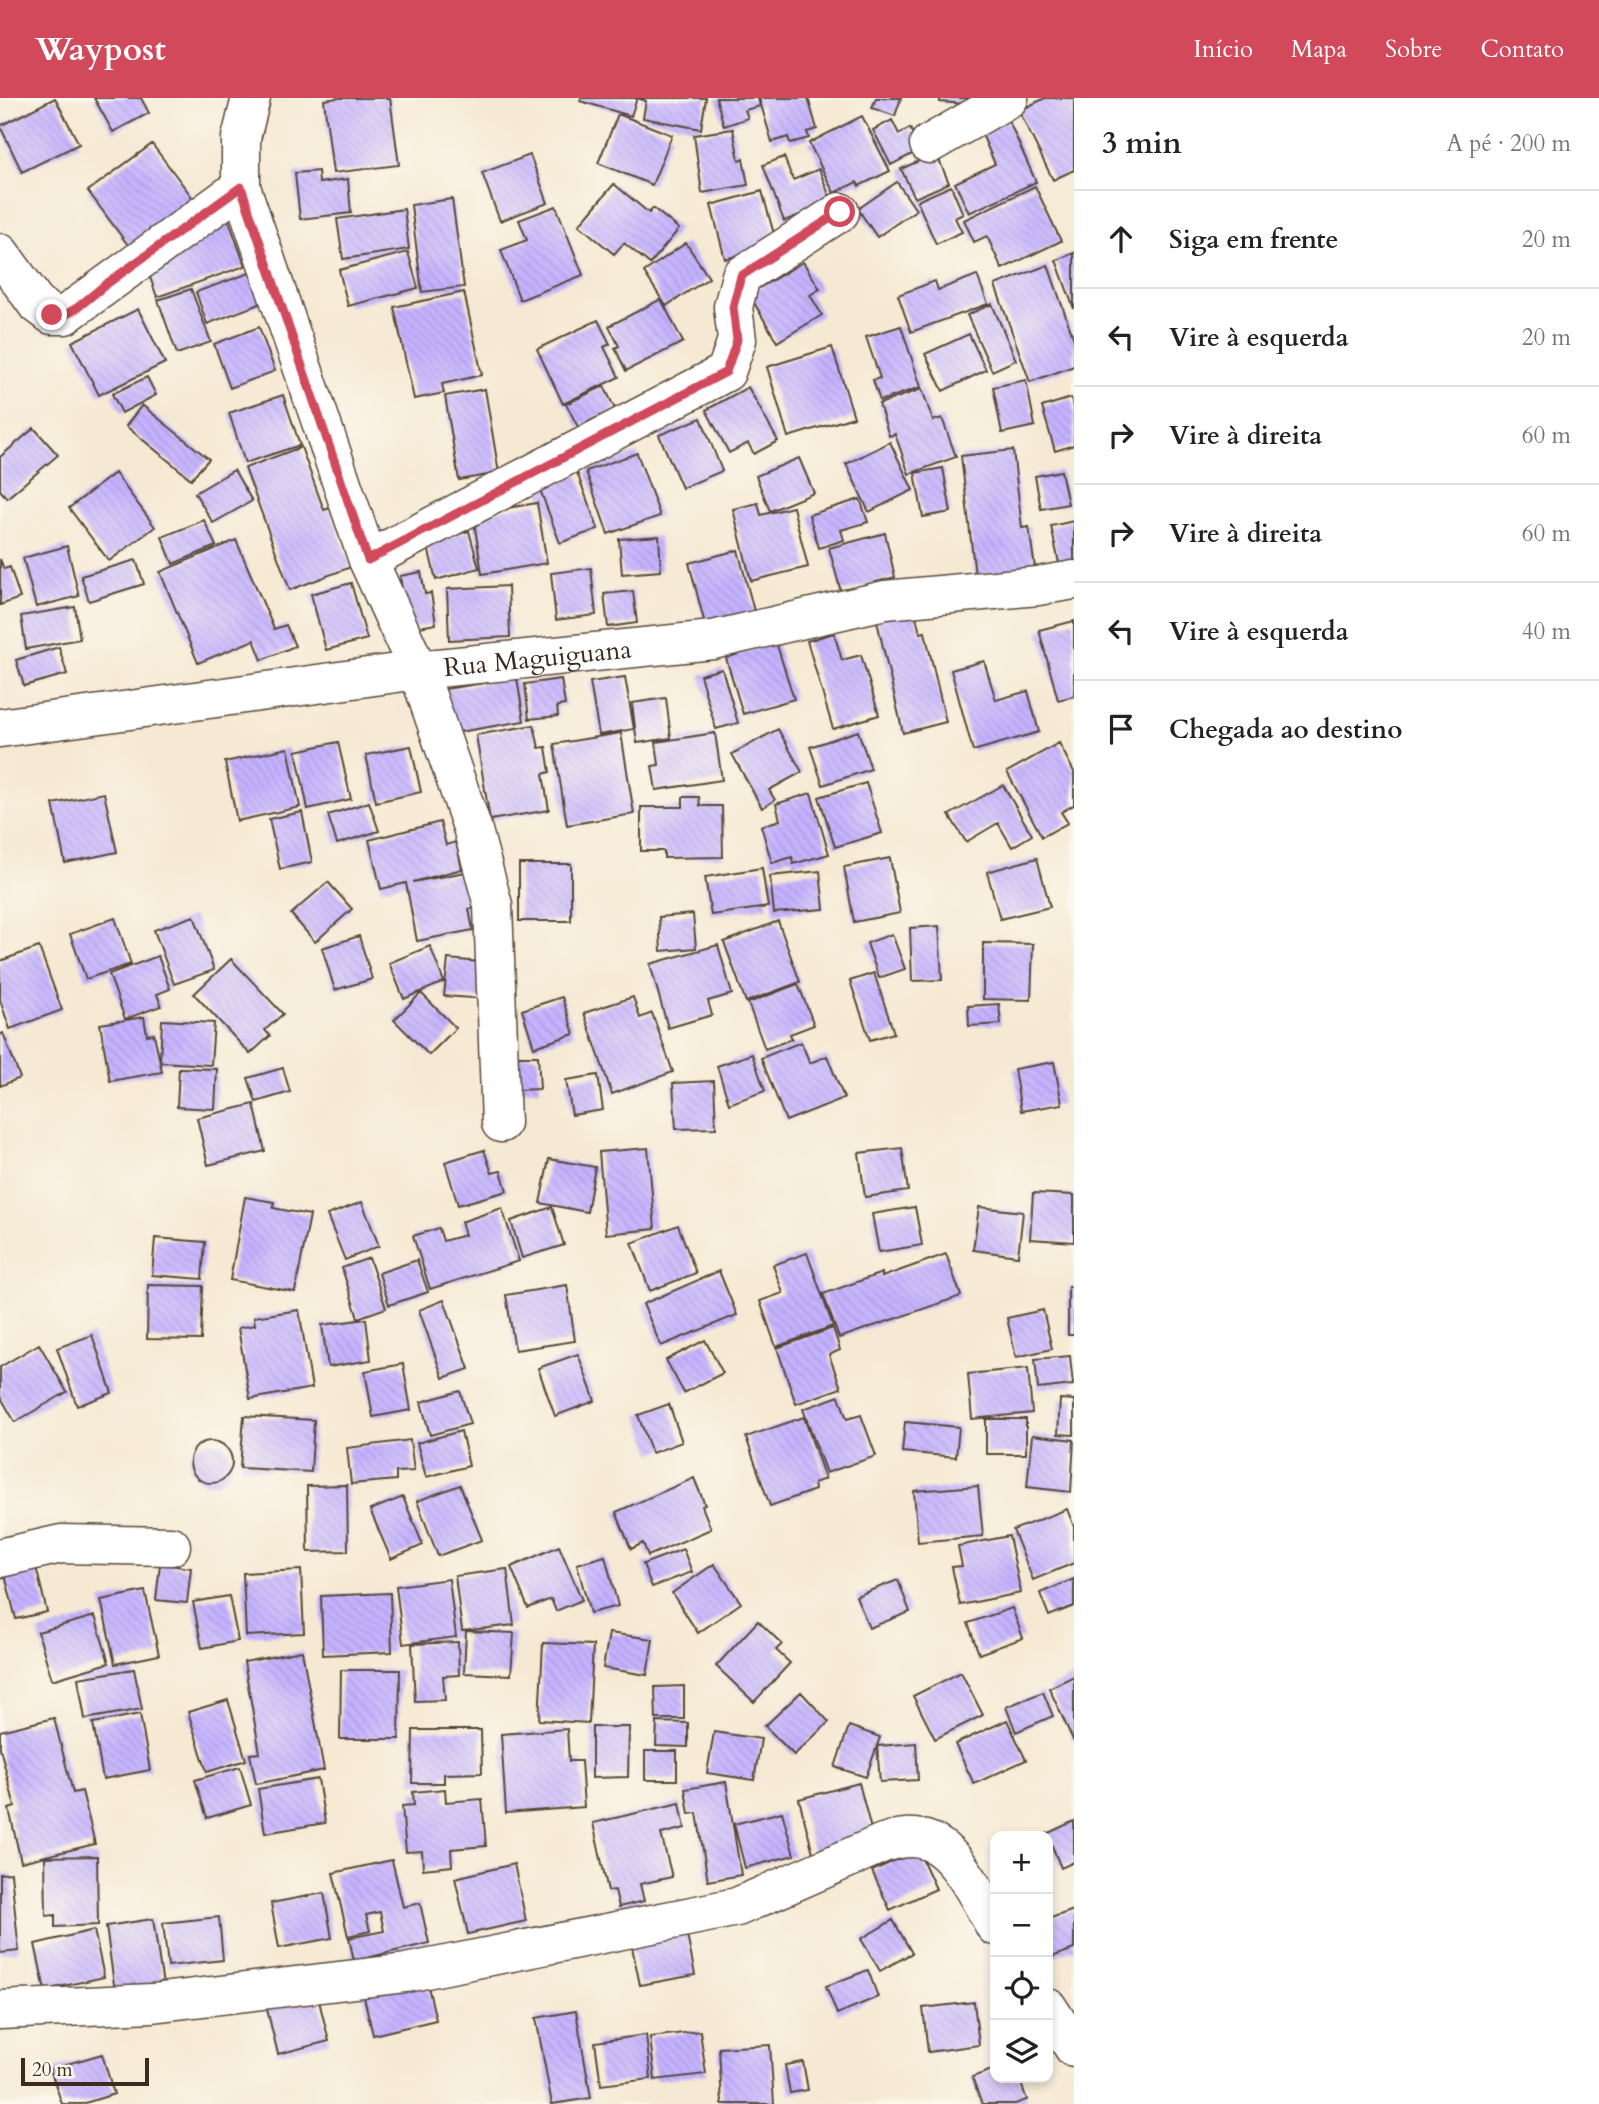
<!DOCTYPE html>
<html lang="pt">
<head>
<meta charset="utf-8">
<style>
  :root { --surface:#fff; --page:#f2f2f2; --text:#222; --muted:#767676; --line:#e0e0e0; --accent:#d1495b }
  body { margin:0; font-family:Cardo,serif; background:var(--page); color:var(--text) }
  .controls { position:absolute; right:21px; bottom:21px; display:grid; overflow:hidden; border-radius:14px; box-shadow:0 4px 10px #0003 }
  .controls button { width:63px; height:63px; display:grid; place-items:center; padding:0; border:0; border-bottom:2px solid var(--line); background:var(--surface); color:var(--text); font:35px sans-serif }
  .scale { position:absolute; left:21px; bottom:18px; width:128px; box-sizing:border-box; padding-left:7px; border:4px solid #3b2a1e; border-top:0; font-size:19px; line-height:24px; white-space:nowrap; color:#3b2a1e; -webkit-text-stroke:5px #fbf7ec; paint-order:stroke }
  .stop { position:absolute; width:21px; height:21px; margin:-16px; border:5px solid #d1495b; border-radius:50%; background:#fff }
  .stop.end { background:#d1495b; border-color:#fff; box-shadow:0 2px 7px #0008 }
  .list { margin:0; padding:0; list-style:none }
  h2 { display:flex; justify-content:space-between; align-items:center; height:91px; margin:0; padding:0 28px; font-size:30px }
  h2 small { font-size:23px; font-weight:400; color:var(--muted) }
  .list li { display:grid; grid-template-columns:46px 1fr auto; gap:21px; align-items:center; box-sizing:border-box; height:98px; padding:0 28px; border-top:2px solid var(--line) }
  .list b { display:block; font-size:26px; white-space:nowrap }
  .list em { font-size:23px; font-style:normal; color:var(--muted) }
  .icon { flex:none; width:38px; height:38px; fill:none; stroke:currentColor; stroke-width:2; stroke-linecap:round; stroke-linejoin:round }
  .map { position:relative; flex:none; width:1074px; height:2006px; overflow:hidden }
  header { display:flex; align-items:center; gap:42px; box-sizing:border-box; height:98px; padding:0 35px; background:var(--accent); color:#fff }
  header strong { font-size:33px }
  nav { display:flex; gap:38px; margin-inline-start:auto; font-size:24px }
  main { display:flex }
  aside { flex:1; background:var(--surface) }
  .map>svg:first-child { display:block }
  .building { fill:url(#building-back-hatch) }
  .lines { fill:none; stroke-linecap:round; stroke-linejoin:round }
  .minor-casing { stroke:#574739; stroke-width:41 }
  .minor { stroke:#fff; stroke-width:38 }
  .route { stroke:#d1495b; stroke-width:9 }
  .labels { text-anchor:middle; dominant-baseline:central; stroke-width:7; stroke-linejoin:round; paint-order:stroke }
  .street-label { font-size:26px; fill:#3b2a1e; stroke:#fbf7ec }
</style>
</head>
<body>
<header>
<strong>Waypost</strong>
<nav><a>Início</a><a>Mapa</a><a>Sobre</a><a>Contato</a></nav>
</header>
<main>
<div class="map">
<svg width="1074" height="2006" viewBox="0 0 1074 2006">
  <defs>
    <pattern id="building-back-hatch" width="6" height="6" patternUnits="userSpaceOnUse" patternTransform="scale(1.75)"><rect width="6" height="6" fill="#c5b3ff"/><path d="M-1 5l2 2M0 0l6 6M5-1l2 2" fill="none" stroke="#aa9ada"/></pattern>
  </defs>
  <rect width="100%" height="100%" fill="#fbf7ec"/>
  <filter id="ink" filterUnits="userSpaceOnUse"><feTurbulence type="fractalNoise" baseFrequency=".0143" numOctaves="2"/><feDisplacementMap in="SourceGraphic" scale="14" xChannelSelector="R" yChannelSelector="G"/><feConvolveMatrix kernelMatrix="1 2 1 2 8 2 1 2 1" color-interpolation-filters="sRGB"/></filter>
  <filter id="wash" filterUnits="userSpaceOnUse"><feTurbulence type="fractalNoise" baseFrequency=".00686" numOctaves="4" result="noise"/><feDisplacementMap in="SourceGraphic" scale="28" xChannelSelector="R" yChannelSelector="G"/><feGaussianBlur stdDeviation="1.57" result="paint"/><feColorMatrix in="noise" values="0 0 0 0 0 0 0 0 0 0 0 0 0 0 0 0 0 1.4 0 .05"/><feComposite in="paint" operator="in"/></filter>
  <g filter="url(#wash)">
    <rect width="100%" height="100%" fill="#f6e9d3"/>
    <g id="blocks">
      <path class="building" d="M55 0 79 46 22 74 0 28Z
        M94 0H141L149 15 113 34Z
        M338 0H390L399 67 333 75 324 2Z
        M581 0H706L701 31 643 20 646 3 637 0 631 18 580 3Z
        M716 0H758L760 8 745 12 748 20 724 28Z
        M759 0H808L817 31 807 34 809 40 790 45 788 39 772 44Z
        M876 0H901L895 18 872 10Z
        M940 0H992L991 8 940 4Z
        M1045 0H1074V72L1053 82 1019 13Z
        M618 16 672 37 652 87 598 65Z
        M862 18 890 73 859 88 857 84 834 95 809 45Z
        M1008 21 1036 84 969 115 955 85 995 66 981 34Z
        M892 22 899 36 910 30 920 52 891 67 873 32Z
        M733 31 739 62 743 61 748 87 702 95 694 37Z
        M152 46 195 103 131 151 88 93Z
        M936 55 949 85 915 100 901 71Z
        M530 57 548 105 500 123 482 75Z
        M784 59 793 82 819 71 832 105 784 123 763 67Z
        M318 73 319 85 348 81 351 115 300 121 295 75Z
        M897 84 916 112 877 139 858 111Z
        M614 86 649 115 653 110 679 131 650 166 624 145 614 156 579 127Z
        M951 88 963 116 955 120 962 134 936 146 917 103Z
        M1035 88 1061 143 1002 171 987 138 974 144 964 122Z
        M762 93 777 147 725 161 711 107Z
        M452 101 464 189 422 194 411 107Z
        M556 108 583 177 520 202 501 152 527 142 519 122Z
        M404 111 409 151 343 161 337 121Z
        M226 114 245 168 157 199 145 165Z
        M686 145 709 180 666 208 644 174Z
        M408 154 418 190 348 208 339 172Z
        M1074 155V211L1056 162Z
        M803 164 820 191 810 197 822 217 777 244 749 196Z
        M1048 167 1074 242V268L1030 284 995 187Z
        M258 172 270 202 207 226 196 194Z
        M977 177 988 206 911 234 898 197 935 183 938 192Z
        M191 191 211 244 177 256 158 202Z
        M464 194 482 277 442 286 444 295 414 301 394 209Z
        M661 201 683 244 626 273 615 250 619 248 609 228Z
        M992 206 1016 262 992 273 967 217Z
        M138 211 165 265 99 297 72 244Z
        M598 222 610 246 604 249 619 279 563 306 537 251Z
        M901 228 921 289 880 303 873 282 880 280 866 239Z
        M259 229 275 273 230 290 214 246Z
        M969 236 986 272 943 293 925 256Z
        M832 249 854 319 788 339 767 269Z
        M147 279 156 297 122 315 112 296Z
        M1026 282 1035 328 1002 335 993 289Z
        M604 288 615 311 578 329 566 306Z
        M748 289 778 343 754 356 748 345 729 355 706 312Z
        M485 291 499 375 459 382 445 298Z
        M922 291 933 323 942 320 956 359 909 376 895 336 889 338 879 306Z
        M283 297 300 347 245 365 229 315Z
        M1071 300 1074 310V347L1055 353 1042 309Z
        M142 307 209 361 191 381 126 328Z
        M701 320 722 373 682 390 659 337Z
        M34 330 58 357 7 400 0 392V359Z
        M890 344 913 392 869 414 846 366Z
        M301 349 324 412 330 410 351 469 290 492 245 370Z
        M1013 352 1022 430 1029 429 1035 470 975 477 961 358Z
        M637 355 660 418 608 436 586 373Z
        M799 360 814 395 770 413 756 378Z
        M943 370 951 414 923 419 915 375Z
        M234 372 252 403 213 425 195 395Z
        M576 372 598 431 560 445 538 386Z
        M1061 373 1068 406 1041 411 1035 378Z
        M115 375 155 429 109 463 69 410Z
        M860 401 868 424 841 432 844 442 819 450 809 417Z
        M537 405 547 465 482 476 473 416Z
        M758 405 761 417 793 409 808 469 751 483 733 411Z
        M204 422 216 448 173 466 162 439Z
        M1074 423V467L1060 470 1051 428Z
        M469 433 479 470 436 482 427 445Z
        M885 435 895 479 841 494 829 450Z
        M659 438 661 473 622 476 619 441Z
        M236 442 274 531 286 527 295 548 262 562 254 542 198 565 160 474Z
        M67 448 79 498 36 509 23 460Z
        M738 452 755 517 706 530 689 465Z
        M0 461 4 471 10 469 20 500 0 507Z
        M136 462 144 486 89 503 81 478Z
        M591 470 596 517 556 522 551 475Z
        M421 474 425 496 431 495 436 526 408 531 400 478Z
        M351 485 367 541 326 552 311 496Z
        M508 488 510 539 449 542 447 491Z
        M633 493 637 525 608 529 604 496Z
        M75 509 80 541 26 551 21 518Z
        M914 510 920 535 925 534 946 624 903 635 876 519Z
        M1074 523V598L1058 602 1039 532Z
        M834 535 842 562 861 557 879 617 833 631 807 543Z
        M776 544 794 601 743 616 726 560Z
        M59 549 67 576 24 588 16 562Z
        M984 563 996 602 1028 593 1039 634 973 653 951 572Z
        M722 571 738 625 716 631 700 577Z
        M625 579 634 631 599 637 590 584Z
        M517 580 524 623 453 635 445 591Z
        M561 581 565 607 557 608 558 618 529 621 525 586Z
        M666 600 671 640 637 645 632 605Z
        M534 627 539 650 546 649 550 674 543 676 549 712 490 722 476 637Z
        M778 631 802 674 769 692 775 702 762 710 732 656Z
        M858 633 871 671 823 687 810 649Z
        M621 635 634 716 567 727 554 646Z
        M715 635 722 682 656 692 652 668 659 667 656 644Z
        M338 644 351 701 308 711 296 653Z
        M1059 645 1074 674V707L1061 714 1068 725 1042 739 1007 674Z
        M411 648 421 694 376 704 366 657Z
        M288 650 300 709 237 723 225 664Z
        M866 685 882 735 835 749 819 699Z
        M1003 687 1032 737 1012 749 998 725 966 744 949 717Z
        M104 695 117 754 65 765 53 706Z
        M811 695 829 756 793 766 792 759 772 765 761 728 780 722 776 706Z
        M683 699H699L700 708H722L723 759 664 760V753H641V709H683Z
        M369 704 379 733 337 746 328 717Z
        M302 714 312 764 280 771 269 721Z
        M440 724 446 747 456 744 462 771 413 784 471 773 478 809 469 811 473 832 417 843 406 785 381 791 369 742Z
        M890 760 900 815 854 824 844 769Z
        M1037 760 1050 809 1000 821 987 774Z
        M519 766H571V823H519Z
        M762 770 768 809 711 817 705 779Z
        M820 773 824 811 774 815 770 778Z
        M328 784 352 811 315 844 291 816Z
        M693 816 696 850 661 853 659 819Z
        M194 818 214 872 174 886 154 832Z
        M115 820 131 866 86 881 70 836Z
        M778 823 800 884 746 904 724 844Z
        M939 828 942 882 912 883 910 830Z
        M892 836 905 871 879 880 867 845Z
        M359 838 372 881 335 892 322 850Z
        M983 845 1033 846 1031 902 983 901Z
        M718 847 732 896 708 903 712 917 668 930 650 866Z
        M430 848 444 884 404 901 389 865Z
        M39 849 62 912 10 931 0 902V863Z
        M158 858 170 891 157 896 161 908 125 921 109 876Z
        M231 861 283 916 265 932 270 938 250 956 194 896Z
        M448 861 490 865 487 901 444 898Z
        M874 875 894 935 870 942 850 883Z
        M798 886 814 927 790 936 792 941 765 951 748 905Z
        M421 895 456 930 429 957 394 922Z
        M562 899 574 936 534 949 522 912Z
        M633 899 640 920 652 915 673 974 612 996 584 915Z
        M999 906 1001 926 969 928 968 908Z
        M144 919 147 937 154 936 162 974 110 983 100 926Z
        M162 922 214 925 211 967 160 964Z
        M3 935 20 980 0 988V937Z
        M801 944 810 965 827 958 844 1000 786 1023 761 960Z
        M752 956 765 993 729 1006 717 968Z
        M514 958H538L540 991 515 992Z
        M1054 964 1062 1006 1021 1013 1014 971Z
        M179 970 217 971 215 1011 177 1009Z
        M283 970 290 994 256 1004 248 980Z
        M598 977 603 1012 572 1017 566 982Z
        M714 983 716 1030 676 1031 673 985Z
        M254 1006 265 1053 208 1067 197 1020Z
        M648 1050 655 1131 606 1136 599 1054Z
        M902 1050 908 1093 865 1099 859 1055Z
        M484 1052 492 1075 501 1073 507 1093 458 1107 445 1064Z
        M549 1061 595 1069 587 1114 540 1105Z
        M1033 1095 1074 1097V1144L1030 1141Z
        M245 1099 274 1104 273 1110 310 1117 295 1194 230 1182Z
        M362 1104 379 1148 345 1162 327 1117Z
        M552 1109 564 1147 522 1160 511 1123Z
        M915 1109 922 1147 879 1154 872 1116Z
        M979 1109 1023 1114 1018 1158 973 1152Z
        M502 1110 519 1163 430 1191 413 1138 439 1130 443 1143 465 1137 461 1124Z
        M678 1127 696 1175 650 1193 632 1145Z
        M155 1140 205 1144 202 1181 152 1177Z
        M807 1155 833 1228 776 1249 760 1203 783 1195 773 1167Z
        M946 1156 961 1198 839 1240 823 1196 882 1175V1179Z
        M369 1160 386 1210 358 1220 342 1170Z
        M417 1162 428 1194 389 1207 379 1175Z
        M719 1173 737 1217 661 1248 643 1206Z
        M148 1187 203 1188 201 1242 147 1241Z
        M567 1187 575 1243 515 1252 506 1197Z
        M1068 1189H1074V1237H1068Z
        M444 1202 469 1271 443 1280 419 1212Z
        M299 1212 312 1290 250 1301 238 1230 255 1227 254 1219Z
        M1043 1212 1052 1251 1016 1259 1007 1220Z
        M366 1221 371 1262 328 1269 322 1227Z
        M833 1230 840 1252 829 1257 841 1290 796 1306 777 1250Z
        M92 1237 112 1295 77 1308 57 1250Z
        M705 1242 723 1275 684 1295 666 1262Z
        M39 1246 67 1294 15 1324 0 1298V1269Z
        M578 1256 595 1303 555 1318 538 1270Z
        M1070 1258 1073 1287 1038 1291 1035 1261Z
        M403 1266 411 1312 373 1319 365 1273Z
        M1028 1270 1032 1315 972 1321 968 1276Z
        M460 1293 470 1326 430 1337 421 1304Z
        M839 1298 847 1321 861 1317 876 1358 826 1375 803 1311Z
        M1060 1301 1074 1302V1337L1058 1336Z
        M669 1306 682 1344 652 1355 638 1317Z
        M244 1318 314 1322 311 1374 240 1370Z
        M804 1319 825 1381 814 1385 815 1392 770 1408 746 1339Z
        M986 1321H1026V1356H986Z
        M905 1324 959 1329 956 1359 902 1354Z
        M461 1333 469 1368 426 1379 417 1345Z
        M1032 1337 1074 1342 1071 1394 1027 1389Z
        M410 1342 414 1373 396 1374V1382L351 1386 347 1350Z
        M190 1364a21 21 0 1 1 42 0a21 21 0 1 1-42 0Z
        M694 1380 705 1407 702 1408 711 1431 648 1458 643 1445 631 1451 616 1414Z
        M347 1387 348 1453 308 1454 307 1388Z
        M460 1387 482 1442 438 1458 417 1403Z
        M978 1388 983 1438 918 1444 914 1393Z
        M403 1399 423 1447 391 1461 370 1412Z
        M1067 1411 1074 1429V1465L1033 1482 1013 1432Z
        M1009 1438 1021 1495 960 1507 952 1469 962 1468 958 1448Z
        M559 1448 582 1502 556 1513 551 1501 528 1510 511 1469Z
        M683 1451 692 1474 652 1489 643 1466Z
        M605 1458 618 1508 590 1515 577 1466Z
        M160 1466 191 1470 187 1505 156 1502Z
        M714 1466 741 1505 698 1535 672 1495Z
        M36 1469 47 1514 16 1521 5 1477Z
        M507 1471 514 1527 462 1533 455 1478Z
        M301 1472 304 1535 246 1538 243 1475Z
        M449 1481 456 1539 403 1546 396 1488Z
        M1074 1481V1508L1049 1518 1040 1495Z
        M898 1482 910 1514 869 1530 856 1498Z
        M145 1493 159 1557 115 1566 101 1502Z
        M390 1495 392 1554 323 1557 321 1498Z
        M229 1498 238 1543 202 1550 193 1504Z
        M1012 1510 1023 1540 979 1556 968 1525Z
        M95 1518 109 1565 52 1582 38 1534Z
        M758 1523 782 1546 776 1552 790 1565 754 1604 716 1568Z
        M466 1533 514 1535 511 1577 464 1575Z
        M609 1535 653 1541 647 1577 603 1570Z
        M458 1544 459 1577 443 1578 445 1602 415 1603 412 1546Z
        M543 1545 593 1547 589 1625 539 1622Z
        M302 1553 324 1672 256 1686 250 1656 260 1655 244 1564Z
        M134 1571 142 1611 85 1621 78 1580Z
        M341 1572H400L399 1641H340Z
        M961 1574 983 1617 935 1641 913 1598Z
        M1074 1578V1644L1049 1590Z
        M684 1588V1621H656L655 1589Z
        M801 1594 829 1624 794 1657 765 1628Z
        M1043 1594 1053 1618 1016 1634 1006 1609Z
        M228 1602 246 1662 207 1674 188 1614Z
        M140 1616 150 1672 103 1681 93 1625Z
        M54 1620 73 1695 82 1693 95 1746 21 1764 9 1711 15 1709 0 1650V1633Z
        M1007 1622 1026 1662 974 1686 955 1646Z
        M657 1624 688 1625V1649L656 1648Z
        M849 1628 880 1639 866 1679 835 1669Z
        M592 1629H629L628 1679 592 1680Z
        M567 1631 569 1663H581L584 1709 506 1715 501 1636Z
        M413 1632H481L482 1675 444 1676V1685H412Z
        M714 1634 761 1641 754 1682 707 1675Z
        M916 1645 918 1682 880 1684 877 1648Z
        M645 1653H677V1682H645Z
        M240 1669 251 1707 207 1720 195 1682Z
        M318 1681 325 1725 265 1735 258 1691Z
        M726 1684 741 1777 708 1783 697 1715 689 1716 685 1691Z
        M859 1685 873 1739 813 1755 799 1701Z
        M445 1691 446 1704 482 1701 486 1748 451 1751 452 1768 423 1771 422 1753 406 1754 402 1708 414 1707 413 1694Z
        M680 1705 685 1730 661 1736 672 1779 640 1786 644 1803 619 1809 615 1792 608 1793 593 1725Z
        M782 1714 794 1757 745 1770 734 1726Z
        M1074 1723V1764L1061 1770 1048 1738H1042Z
        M918 1752 936 1791 890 1812 872 1773Z
        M97 1758 98 1827 55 1829V1817L46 1818 45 1759Z
        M392 1762 403 1809 420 1805 429 1845 354 1863 349 1840 384 1833 380 1814 366 1817 370 1833 348 1838 333 1775Z
        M514 1766 526 1823 468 1836 455 1780Z
        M11 1775 19 1853 0 1855V1776Z
        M324 1795 332 1840 279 1850 271 1805Z
        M1074 1812V1851L1052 1859 1048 1845V1821Z
        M219 1819 223 1862 168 1868 163 1825Z
        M153 1821 164 1894 116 1901 106 1828Z
        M893 1822 912 1855 880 1873 861 1841Z
        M94 1832 104 1879 45 1892 35 1846Z
        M686 1832 695 1877 640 1887 631 1844Z
        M868 1872 878 1899 837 1916 826 1888Z
        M426 1880 436 1922 373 1937 363 1895Z
        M318 1899 329 1943 278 1956 267 1911Z
        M974 1904 979 1947 928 1954 923 1910Z
        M576 1913 591 2000 552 2006 536 1920Z
        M700 1933 706 1976 655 1982 650 1939Z
        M646 1937 651 1981 601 1987 595 1944Z
        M770 1947 774 2006H722L719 1950Z
        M102 1956 114 1996 82 2006H62L50 1971Z
        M803 1964 808 1992 790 1995 785 1967Z
        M995 1971V1980H1019L1027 2002 1015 2006H982L972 1979Z"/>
    </g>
  </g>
  <g filter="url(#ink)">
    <use href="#blocks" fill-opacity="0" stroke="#574739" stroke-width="2"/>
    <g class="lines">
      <g class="minor-casing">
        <g id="minor">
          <path d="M251 0 241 40V89L368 462 418 572 472 729 493 807 501 1025"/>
          <path d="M929 46 1009 0"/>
          <path d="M0 155 36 205 52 217H65L241 89"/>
          <path d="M368 462 726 274 737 242 733 209 741 178 840 114"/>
          <path id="s1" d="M0 630 418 572 713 542 885 502 1038 488 1074 482"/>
          <path d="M0 1460 61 1446 171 1448"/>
          <path d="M1048 1910 1074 1950"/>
          <path d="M0 1912 152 1905 406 1875 737 1809 883 1745C896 1741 908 1738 921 1741 955 1747 979 1801 995 1828"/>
        </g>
      </g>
      <use href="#minor" class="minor"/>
    </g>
  </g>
  <g class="lines" filter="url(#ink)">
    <path class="route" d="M52 217H65L77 210 105 187 241 89 368 462 726 274 737 242 733 209 741 178 840 114"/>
  </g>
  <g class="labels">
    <g class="street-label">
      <text stroke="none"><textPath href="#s1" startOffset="542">Rua Maguiguana</textPath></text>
    </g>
  </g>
</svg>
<div class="controls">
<button>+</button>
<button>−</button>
<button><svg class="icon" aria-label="locate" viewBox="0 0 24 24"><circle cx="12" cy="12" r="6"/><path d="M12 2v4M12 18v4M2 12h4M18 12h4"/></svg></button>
<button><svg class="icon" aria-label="layers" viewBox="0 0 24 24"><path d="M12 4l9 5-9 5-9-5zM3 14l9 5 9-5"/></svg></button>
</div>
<div class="scale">20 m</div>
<div class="stop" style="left:840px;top:114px"></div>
<div class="stop end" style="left:52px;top:217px"></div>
</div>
<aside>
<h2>3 min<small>A pé · 200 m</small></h2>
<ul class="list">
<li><svg class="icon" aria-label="ahead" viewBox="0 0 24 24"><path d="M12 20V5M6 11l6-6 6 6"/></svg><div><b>Siga em frente</b></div><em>20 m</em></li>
<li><svg class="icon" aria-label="left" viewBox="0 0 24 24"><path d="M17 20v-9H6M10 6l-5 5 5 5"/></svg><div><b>Vire à esquerda</b></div><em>20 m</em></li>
<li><svg class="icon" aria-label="right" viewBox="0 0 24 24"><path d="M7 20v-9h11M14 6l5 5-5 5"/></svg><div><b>Vire à direita</b></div><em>60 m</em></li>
<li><svg class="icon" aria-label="right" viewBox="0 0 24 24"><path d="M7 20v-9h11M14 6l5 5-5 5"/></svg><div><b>Vire à direita</b></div><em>60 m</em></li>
<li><svg class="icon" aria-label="left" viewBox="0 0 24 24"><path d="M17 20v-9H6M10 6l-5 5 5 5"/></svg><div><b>Vire à esquerda</b></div><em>40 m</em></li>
<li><svg class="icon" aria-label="arrive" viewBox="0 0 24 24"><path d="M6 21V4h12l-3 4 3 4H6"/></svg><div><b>Chegada ao destino</b></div></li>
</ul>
</aside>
</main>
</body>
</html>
